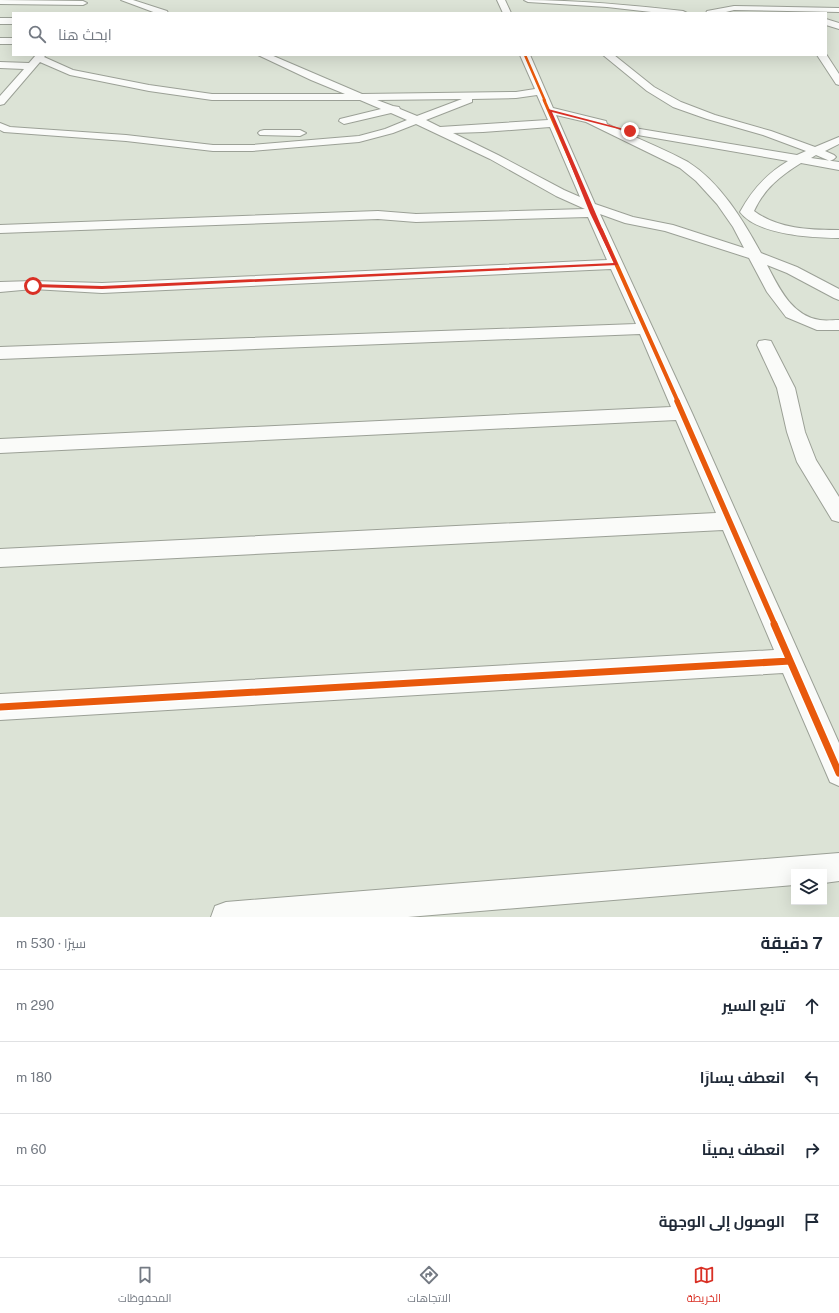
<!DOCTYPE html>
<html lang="ar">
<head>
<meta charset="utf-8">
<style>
  :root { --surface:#fff; --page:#f6f6f7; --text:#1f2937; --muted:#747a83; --line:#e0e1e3; --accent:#d93025 }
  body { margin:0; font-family:"Public Sans",Cairo,sans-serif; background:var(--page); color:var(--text); direction:rtl }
  .controls { position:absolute; right:12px; bottom:12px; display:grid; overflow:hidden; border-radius:0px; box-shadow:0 4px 16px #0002 }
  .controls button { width:36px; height:36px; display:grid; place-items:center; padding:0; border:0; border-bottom:1px solid var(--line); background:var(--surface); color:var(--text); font:20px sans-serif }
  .stop { position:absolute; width:12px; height:12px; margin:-9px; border:3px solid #d93025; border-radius:50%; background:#fff }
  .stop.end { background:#d93025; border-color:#fff; box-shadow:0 1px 4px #0008 }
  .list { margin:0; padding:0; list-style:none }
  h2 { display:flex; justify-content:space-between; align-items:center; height:52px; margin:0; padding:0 16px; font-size:17px }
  h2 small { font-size:13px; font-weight:400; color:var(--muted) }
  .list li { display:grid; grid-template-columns:26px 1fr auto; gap:12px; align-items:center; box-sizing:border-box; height:72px; padding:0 16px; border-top:1px solid var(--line) }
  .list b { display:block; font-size:15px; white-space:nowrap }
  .list em { font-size:13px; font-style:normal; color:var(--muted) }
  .icon { flex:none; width:22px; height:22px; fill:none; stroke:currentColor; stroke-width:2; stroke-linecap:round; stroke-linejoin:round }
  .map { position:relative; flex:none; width:839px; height:917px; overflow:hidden; direction:ltr }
  .search { position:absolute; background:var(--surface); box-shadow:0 4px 16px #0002; left:12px; right:12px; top:12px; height:44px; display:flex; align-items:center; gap:10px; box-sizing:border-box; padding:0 14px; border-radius:0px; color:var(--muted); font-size:15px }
  .sheet { height:340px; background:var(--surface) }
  nav { display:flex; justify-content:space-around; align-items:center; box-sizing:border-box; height:56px; border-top:1px solid var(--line); background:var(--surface); font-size:11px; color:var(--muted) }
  nav a { display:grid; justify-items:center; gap:2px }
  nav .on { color:var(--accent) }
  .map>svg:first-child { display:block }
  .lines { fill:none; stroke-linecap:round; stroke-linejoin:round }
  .minor-casing { stroke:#9ba096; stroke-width:2 }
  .minor { fill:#fafbf9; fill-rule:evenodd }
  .cycleway-far4-casing { stroke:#fff; stroke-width:3.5 }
  .cycleway-far3-casing { stroke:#fff; stroke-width:4.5 }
  .cycleway-far2-casing { stroke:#fff; stroke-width:6 }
  .cycleway-far1-casing { stroke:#fff; stroke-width:8 }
  .cycleway-casing { stroke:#fff; stroke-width:10 }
  .cycleway-far4 { stroke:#e8590c; stroke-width:2.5 }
  .cycleway-far3 { stroke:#e8590c; stroke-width:3 }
  .cycleway-far2 { stroke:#e8590c; stroke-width:4 }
  .cycleway-far1 { stroke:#e8590c; stroke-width:5.5 }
  .cycleway { stroke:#e8590c; stroke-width:7 }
  .route { fill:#d93025 }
</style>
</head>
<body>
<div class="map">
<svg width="839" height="917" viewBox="0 0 839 917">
  <rect width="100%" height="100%" fill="#dce3d6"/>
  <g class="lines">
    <g class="minor-casing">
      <path id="minor" d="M0 0 83 1 87 3 83 5 0 4Z
        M121 0H133L167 11 168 13H156Z
        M497 0H505L511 13H503Z
        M524 0C578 0 630 5 683 11L687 13H660L607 7 528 2Z
        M734 6 839 8V12L734 10 722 13H706L707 11Z
        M0 18H13V24H0Z
        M826 19 839 23V29L826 25Z
        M0 38H13V44H0Z
        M826 54 839 74V85L836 84 817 55Z
        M36 55H46L44 57 73 70 149 85 212 94H345L311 80 258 55H271L362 94 516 92 535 89 520 55H530L553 108 606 121 607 124 624 132 622 130 624 128 628 127 797 155 806 151 763 135 707 119 673 107 647 91 603 55H614L654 87 681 102 715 115 771 131 815 147 839 137V144L825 151 834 155 836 157 834 159 830 161 816 155 811 158 839 162V170L801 163C780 176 764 189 754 211 778 229 810 230 839 230V238C813 238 757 235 740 212 752 190 766 174 788 161L626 133C646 142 668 151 688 162 720 182 743 220 761 253L797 267 839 289V300L834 298 787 273 767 265C779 288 792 316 820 320 826 321 833 320 839 320V330H817L786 317 767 292 749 258 665 231 625 223 600 214 692 413 839 743V786L830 782 783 673 0 720V694L774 650 723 530 0 567V549L716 513 676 420 0 453V439L671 407 640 334 0 359V347L636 324 611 269 102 293 33 289 0 292V282L33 281 102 283 607 260 588 217 416 222 378 219 0 233V225L378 211 416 214 585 209 556 196 490 159 416 124 393 133 359 142 252 151H213L126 141 4 132 0 130V123L10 127 126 135 213 145H252L359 136 385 129 407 120 391 113 344 124 339 121 340 119 381 109 360 100H212L149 91 70 75 40 62 4 104 0 105V96L24 69 0 68V62L29 63ZM537 95 548 120 440 127 426 120 472 102V99L516 98ZM462 99 417 116 400 109 399 107 393 106 377 100ZM556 115 586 122 680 168 696 181 717 204 733 227 744 248 673 225 633 217 595 204ZM550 127 580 197 564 190 498 155 453 133 483 132Z
        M264 130H300L306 133 300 136 260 135 258 133 260 131Z
        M765 340 771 341 773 345 795 388 805 432 816 460 839 497V522L832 520 797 462 787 432 777 388 757 345 759 341Z
        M839 853V881L824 883V872H794V885L408 917H211L215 906 226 902Z"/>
    </g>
    <use href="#minor" class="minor"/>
    <g class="cycleway-far4-casing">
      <path id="cycleway-far4" d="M525 55 545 101"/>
    </g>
    <g class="cycleway-far3-casing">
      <path id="cycleway-far3" d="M544 100 601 231"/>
    </g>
    <g class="cycleway-far2-casing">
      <path id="cycleway-far2" d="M601 230 678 402"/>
    </g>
    <g class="cycleway-far1-casing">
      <path id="cycleway-far1" d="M677 401 775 625"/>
    </g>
    <g class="cycleway-casing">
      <path id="cycleway" d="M774 624 839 773
        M0 707 790 661"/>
    </g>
    <use href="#cycleway-far4" class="cycleway-far4"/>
    <use href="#cycleway-far3" class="cycleway-far3"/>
    <use href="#cycleway-far2" class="cycleway-far2"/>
    <use href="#cycleway-far1" class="cycleway-far1"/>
    <use href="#cycleway" class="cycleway"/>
  </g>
  <path class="route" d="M548 109 632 131 630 132 552 112 618 265 102 289 33 287 31 286 33 284 102 286 614 263 590 213Z"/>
</svg>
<div class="controls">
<button><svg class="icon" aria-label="layers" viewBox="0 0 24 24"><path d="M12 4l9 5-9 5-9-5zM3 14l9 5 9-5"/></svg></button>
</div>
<div class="stop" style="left:33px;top:286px"></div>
<div class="stop end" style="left:630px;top:131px"></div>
<div class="search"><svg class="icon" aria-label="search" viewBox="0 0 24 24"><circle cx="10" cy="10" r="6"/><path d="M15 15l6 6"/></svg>ابحث هنا</div>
</div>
<section class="sheet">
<h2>7 دقيقة<small>سيرًا · 530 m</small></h2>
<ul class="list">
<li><svg class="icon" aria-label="ahead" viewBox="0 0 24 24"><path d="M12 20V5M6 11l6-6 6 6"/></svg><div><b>تابع السير</b></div><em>290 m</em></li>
<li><svg class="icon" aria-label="left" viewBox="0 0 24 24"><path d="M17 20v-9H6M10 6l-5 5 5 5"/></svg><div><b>انعطف يسارًا</b></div><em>180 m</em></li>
<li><svg class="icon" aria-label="right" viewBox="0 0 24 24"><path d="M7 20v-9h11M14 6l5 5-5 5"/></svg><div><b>انعطف يمينًا</b></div><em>60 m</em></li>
<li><svg class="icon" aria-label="arrive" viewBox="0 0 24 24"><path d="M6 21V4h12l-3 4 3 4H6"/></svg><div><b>الوصول إلى الوجهة</b></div></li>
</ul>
</section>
<nav>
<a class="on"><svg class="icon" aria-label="map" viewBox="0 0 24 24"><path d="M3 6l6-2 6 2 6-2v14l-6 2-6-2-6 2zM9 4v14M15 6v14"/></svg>الخريطة</a>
<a><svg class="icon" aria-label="directions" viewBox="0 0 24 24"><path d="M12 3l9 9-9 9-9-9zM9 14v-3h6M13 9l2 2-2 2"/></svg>الاتجاهات</a>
<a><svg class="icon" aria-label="saved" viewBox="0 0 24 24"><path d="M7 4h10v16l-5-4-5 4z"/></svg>المحفوظات</a>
</nav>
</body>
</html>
